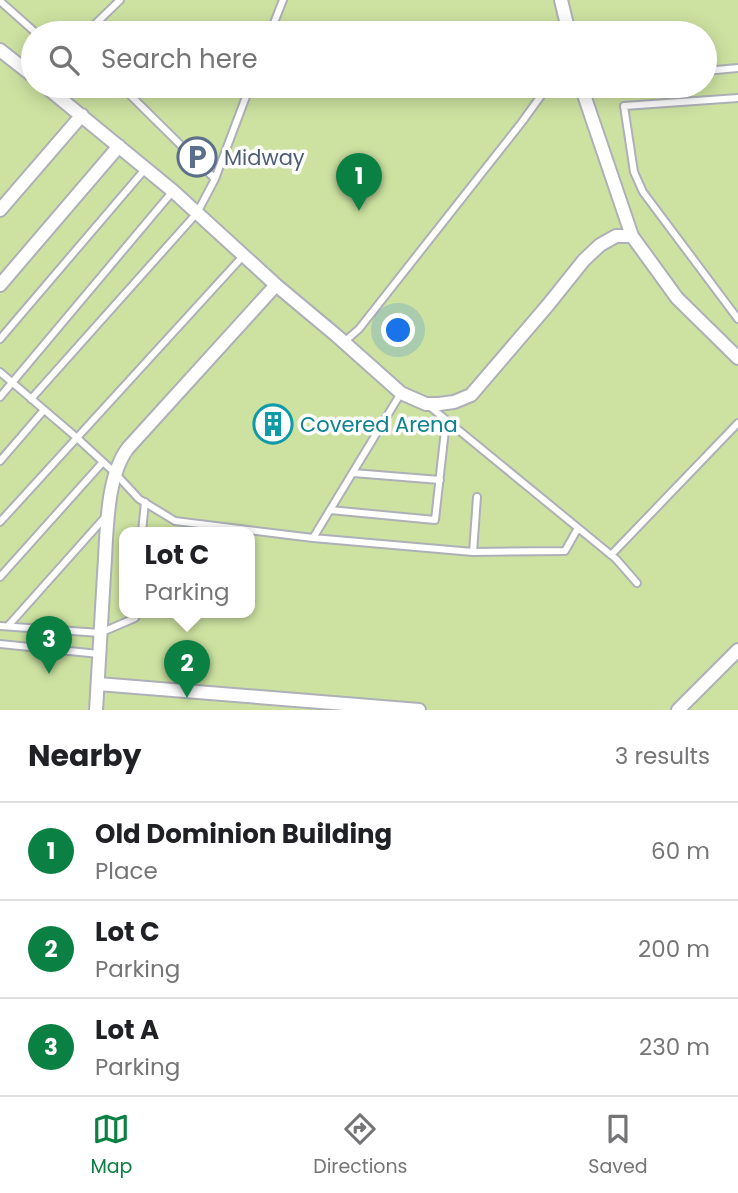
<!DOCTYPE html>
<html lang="en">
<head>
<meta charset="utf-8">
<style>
  :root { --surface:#fff; --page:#f6f6f6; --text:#202124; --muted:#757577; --line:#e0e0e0; --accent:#0b8043 }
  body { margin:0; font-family:Poppins,sans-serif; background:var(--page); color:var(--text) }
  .you { position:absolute; left:399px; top:331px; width:24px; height:24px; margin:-18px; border:5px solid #fff; border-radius:50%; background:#1a73e8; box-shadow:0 0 0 10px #1a73e833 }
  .badge { display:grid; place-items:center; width:46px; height:46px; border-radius:50%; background:var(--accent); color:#fff; font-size:23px; font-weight:700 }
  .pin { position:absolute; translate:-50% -58px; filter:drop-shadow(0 2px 4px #0008) }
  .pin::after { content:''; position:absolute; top:37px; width:24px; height:21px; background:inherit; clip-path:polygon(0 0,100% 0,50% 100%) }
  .popup { position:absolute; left:119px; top:527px; width:136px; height:91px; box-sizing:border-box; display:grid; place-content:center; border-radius:14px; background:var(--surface); filter:drop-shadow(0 2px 5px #0005); font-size:23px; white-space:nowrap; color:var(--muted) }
  .popup b { font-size:26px; color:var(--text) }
  .popup::after { content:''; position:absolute; left:50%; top:100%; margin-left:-14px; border:14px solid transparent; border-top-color:var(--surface) }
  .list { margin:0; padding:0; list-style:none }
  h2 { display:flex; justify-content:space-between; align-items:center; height:91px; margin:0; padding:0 28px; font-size:30px }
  h2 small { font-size:23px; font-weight:400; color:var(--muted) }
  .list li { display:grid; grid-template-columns:46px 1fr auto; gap:21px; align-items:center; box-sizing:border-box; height:98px; padding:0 28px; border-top:2px solid var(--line) }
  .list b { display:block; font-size:26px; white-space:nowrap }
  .list p { margin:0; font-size:23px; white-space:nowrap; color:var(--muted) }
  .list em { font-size:23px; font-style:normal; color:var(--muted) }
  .icon { flex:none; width:38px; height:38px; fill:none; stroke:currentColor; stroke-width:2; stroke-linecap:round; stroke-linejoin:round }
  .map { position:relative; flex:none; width:738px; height:710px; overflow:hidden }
  .search { position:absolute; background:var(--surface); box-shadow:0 4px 18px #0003; left:21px; right:21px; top:21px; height:77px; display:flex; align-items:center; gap:18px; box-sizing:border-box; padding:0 24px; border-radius:38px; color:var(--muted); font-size:26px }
  .sheet { height:385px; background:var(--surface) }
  nav { display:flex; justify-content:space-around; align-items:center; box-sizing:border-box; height:98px; border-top:2px solid var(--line); background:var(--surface); font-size:19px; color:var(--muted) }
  nav a { display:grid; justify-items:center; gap:4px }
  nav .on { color:var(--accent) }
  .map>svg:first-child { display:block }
  .pitch { fill:#cde2a1; fill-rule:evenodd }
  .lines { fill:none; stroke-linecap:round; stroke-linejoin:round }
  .lane-casing { stroke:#adb0b7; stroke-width:10 }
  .street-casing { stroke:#adb0b7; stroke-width:16 }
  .lane { stroke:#fff; stroke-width:6 }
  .street { stroke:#fff; stroke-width:12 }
  .labels { text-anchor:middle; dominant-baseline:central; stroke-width:7; stroke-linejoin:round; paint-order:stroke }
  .service-label { font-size:21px; fill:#4e5e75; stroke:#fff; text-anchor:start }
  .culture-label { font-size:21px; fill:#0d838f; stroke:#fff; text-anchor:start }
</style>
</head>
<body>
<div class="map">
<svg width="738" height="710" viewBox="0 0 738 710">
  <rect width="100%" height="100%" fill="#ece6e1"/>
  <path class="pitch" d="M0 0H738V710H0ZM33 33H705V86H33ZM124 532H250V612H124Z"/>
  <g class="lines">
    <g class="lane-casing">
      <path id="lane" d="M0 1 36 33
        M86 33 120 0
        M270 33 283 0
        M705 71 738 68
        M121 86 215 179
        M738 98 624 106 634 172 643 192 738 319
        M0 339 146 168
        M344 342 359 329 522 122 548 86
        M0 372 76 437 115 473 139 499 175 521 313 538 401 393
        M0 397 173 191
        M31 399 197 213 215 179 250 86
        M428 405 616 559 637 583
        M0 461 44 410
        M353 473 440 480
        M330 510 435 520 446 421
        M0 522 244 255
        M142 532 145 502
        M313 538 473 552 477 497
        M473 552 565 551 578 528
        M611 555 738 423
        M0 577 103 462
        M0 626 100 633 135 618V612
        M8 626 107 515
        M0 644 99 654"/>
    </g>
    <g class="street-casing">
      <path id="street" d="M561 0 569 33
        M0 50 33 76
        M45 86 173 191 276 285 337 336 401 393 426 404H439L454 402 471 395 548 305 584 260 600 245 616 236H632
        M581 86 632 236 677 298 738 358
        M0 210 82 115
        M0 285 119 146
        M98 684 419 710
        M96 710C99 665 101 620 104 574 107 537 105 478 128 448L276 285
        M678 710 738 650"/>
    </g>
    <use href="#lane" class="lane"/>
    <use href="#street" class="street"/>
  </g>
  <defs>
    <g id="parking-ring" transform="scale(2.0125)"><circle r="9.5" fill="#fff" stroke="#5c6f8a" stroke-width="1.5"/><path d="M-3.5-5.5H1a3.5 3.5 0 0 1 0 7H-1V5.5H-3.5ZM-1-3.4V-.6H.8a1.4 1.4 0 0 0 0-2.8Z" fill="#5c6f8a"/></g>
    <g id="building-ring" transform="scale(2.0125)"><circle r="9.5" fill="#fff" stroke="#0f9aa8" stroke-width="1.5"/><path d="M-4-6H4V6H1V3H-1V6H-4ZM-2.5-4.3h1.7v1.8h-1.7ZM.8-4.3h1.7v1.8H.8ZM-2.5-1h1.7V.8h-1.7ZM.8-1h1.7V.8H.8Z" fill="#0f9aa8"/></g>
  </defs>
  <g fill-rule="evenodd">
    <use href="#parking-ring" x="197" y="157"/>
    <use href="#building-ring" x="273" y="424"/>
  </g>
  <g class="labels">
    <g class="service-label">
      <text x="224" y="157">Midway</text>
    </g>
    <g class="culture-label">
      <text x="300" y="424">Covered Arena</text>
    </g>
  </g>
</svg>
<div class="you"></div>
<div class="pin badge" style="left:359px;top:211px">1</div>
<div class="pin badge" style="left:187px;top:698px">2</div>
<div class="popup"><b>Lot C</b>Parking</div>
<div class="pin badge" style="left:49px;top:674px">3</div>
<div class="search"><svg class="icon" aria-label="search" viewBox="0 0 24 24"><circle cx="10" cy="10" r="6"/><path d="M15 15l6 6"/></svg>Search here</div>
</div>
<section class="sheet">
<h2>Nearby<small>3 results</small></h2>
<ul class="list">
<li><span class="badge">1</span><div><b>Old Dominion Building</b><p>Place</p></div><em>60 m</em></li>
<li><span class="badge">2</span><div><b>Lot C</b><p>Parking</p></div><em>200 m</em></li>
<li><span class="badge">3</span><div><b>Lot A</b><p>Parking</p></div><em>230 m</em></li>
</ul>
</section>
<nav>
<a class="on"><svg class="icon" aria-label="map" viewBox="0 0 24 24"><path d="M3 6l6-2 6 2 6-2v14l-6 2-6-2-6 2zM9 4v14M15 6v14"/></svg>Map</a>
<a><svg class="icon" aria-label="directions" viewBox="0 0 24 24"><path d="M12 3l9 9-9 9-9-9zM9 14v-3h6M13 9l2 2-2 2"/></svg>Directions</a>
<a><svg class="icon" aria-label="saved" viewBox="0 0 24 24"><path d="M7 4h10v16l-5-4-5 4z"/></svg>Saved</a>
</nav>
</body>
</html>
